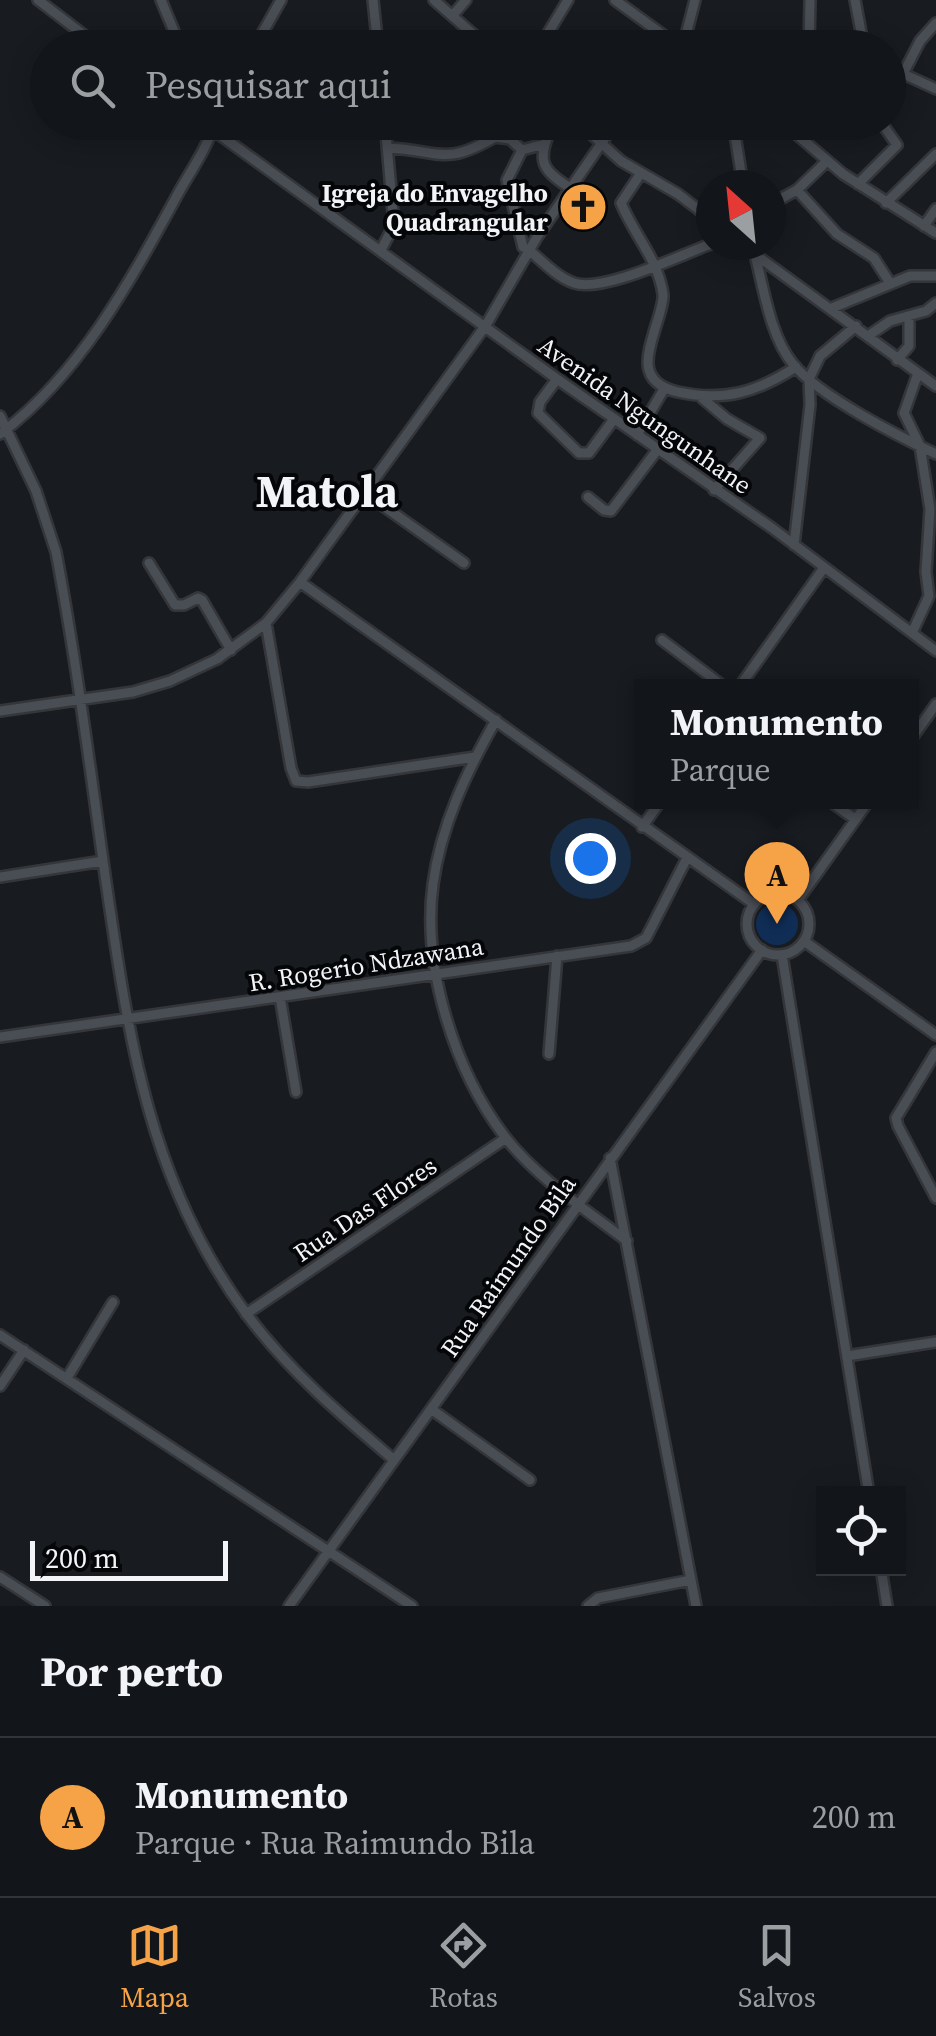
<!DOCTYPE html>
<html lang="pt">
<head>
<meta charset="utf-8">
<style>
  :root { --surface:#121519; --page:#1f2226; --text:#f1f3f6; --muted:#9c9fa2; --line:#313438; --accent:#f6a247 }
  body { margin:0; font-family:"Source Serif 4",serif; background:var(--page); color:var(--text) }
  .controls { position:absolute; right:30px; bottom:30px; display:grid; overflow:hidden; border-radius:0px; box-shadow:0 5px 25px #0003 }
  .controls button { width:90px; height:90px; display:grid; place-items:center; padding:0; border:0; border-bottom:2px solid var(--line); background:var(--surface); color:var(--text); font:50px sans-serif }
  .compass { position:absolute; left:696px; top:170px; width:90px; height:90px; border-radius:50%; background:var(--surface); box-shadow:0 5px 25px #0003; rotate:333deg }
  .scale { position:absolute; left:30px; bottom:25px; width:198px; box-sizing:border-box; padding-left:10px; border:5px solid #f2f4f8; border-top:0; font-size:28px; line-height:35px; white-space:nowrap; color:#f2f4f8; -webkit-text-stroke:8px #050608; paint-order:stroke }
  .you { position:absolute; left:590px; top:858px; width:35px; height:35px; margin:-25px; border:8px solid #fff; border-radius:50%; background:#1a73e8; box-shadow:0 0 0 15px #1a73e833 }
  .badge { display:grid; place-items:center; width:65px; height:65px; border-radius:50%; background:var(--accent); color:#111; font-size:32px; font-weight:700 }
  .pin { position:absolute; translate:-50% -82px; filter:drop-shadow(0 2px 5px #0008) }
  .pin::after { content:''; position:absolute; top:52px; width:35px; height:30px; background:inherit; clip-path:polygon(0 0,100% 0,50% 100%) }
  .popup { position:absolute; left:634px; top:679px; width:285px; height:130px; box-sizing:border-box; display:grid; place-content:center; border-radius:0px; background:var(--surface); filter:drop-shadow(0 2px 8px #0005); font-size:32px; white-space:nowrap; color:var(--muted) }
  .popup b { font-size:38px; color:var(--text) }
  .popup::after { content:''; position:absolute; left:50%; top:100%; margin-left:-20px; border:20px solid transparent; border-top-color:var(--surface) }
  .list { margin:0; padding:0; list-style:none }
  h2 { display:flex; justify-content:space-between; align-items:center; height:130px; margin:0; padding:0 40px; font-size:42px }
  h2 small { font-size:32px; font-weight:400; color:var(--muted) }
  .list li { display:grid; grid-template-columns:65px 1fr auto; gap:30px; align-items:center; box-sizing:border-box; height:160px; padding:0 40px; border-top:2px solid var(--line) }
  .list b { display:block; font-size:38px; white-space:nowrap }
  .list p { margin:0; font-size:32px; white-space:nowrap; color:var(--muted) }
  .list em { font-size:32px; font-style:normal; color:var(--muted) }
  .icon { flex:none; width:55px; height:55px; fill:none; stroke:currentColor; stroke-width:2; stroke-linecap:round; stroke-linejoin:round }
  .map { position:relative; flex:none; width:936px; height:1606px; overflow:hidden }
  .search { position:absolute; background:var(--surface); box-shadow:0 5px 25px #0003; left:30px; right:30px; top:30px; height:110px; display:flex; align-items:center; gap:25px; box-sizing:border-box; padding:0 35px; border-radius:55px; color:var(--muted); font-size:38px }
  .sheet { height:290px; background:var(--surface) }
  nav { display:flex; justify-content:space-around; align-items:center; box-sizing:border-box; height:140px; border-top:2px solid var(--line); background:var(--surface); font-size:28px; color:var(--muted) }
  nav a { display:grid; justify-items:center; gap:5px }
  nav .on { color:var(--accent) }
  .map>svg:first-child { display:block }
  .green { fill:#102d56 }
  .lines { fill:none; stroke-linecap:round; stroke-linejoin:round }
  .minor-casing { stroke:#34363a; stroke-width:14 }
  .minor { stroke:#494d54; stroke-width:9 }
  .labels { text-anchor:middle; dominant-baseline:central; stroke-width:8; stroke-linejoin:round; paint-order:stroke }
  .poi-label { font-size:25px; font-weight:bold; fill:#f2f4f8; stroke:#050608; text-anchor:end }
  .street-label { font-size:25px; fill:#f2f4f8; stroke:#050608 }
  .town-label { font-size:45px; font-weight:bold; fill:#f2f4f8; stroke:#050608 }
</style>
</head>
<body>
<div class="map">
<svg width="936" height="1606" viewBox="0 0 936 1606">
  <rect width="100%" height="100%" fill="#181c21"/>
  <path class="green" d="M756 924a21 21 0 1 1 42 0a21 21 0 1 1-42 0Z"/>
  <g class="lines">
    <g class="minor-casing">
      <path id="minor" d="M38 0 101 48
        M161 0 181 48
        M373 0 378 48
        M434 0 489 48
        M615 0 681 48
        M855 0 864 48
        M453 15 466 0
        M262 34 281 48
        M254 48 281 0
        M539 48 568 0
        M668 48 686 35 695 0
        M809 48 810 0
        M888 67 936 89
        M903 74 920 41 936 23
        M202 122 557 379 772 528 936 651
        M437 122 439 126
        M553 122C539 159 536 166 570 188
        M578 122 621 161 678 194 711 219
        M733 122 743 185
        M782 122 843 174 936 233
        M800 135 815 122
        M387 148C440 150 443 167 495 137L510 139 522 150 545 144
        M522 150 507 180 523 247
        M641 173 621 203C634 235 658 259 663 294 665 309 643 351 649 370 653 384 666 389 678 392 725 402 757 392 796 367
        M858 184 897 145 881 122
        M797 190 837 234 874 258 890 283
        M886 203 936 154
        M771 204 797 190 827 161
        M924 226 936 209
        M742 245 936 386
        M381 250 394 225 385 122
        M529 250C543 262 557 277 574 283 603 293 680 255 711 244
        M755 255C764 289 770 336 793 364 819 396 898 436 936 454
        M832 308 910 276H936
        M868 336 890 321 926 311 936 303
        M897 360 909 346V316
        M557 379 540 402 538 413 579 453H589L614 419
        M702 398 727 419 760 438 714 490
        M0 416 36 491 56 552C76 659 90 767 105 875 128 1034 148 1183 248 1316 290 1372 341 1415 394 1460
        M0 434C81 374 132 278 179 192 191 170 209 146 214 122
        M637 435 664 389
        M365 493 464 563
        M588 497 604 510 611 511 658 449
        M794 545 810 405 809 379 820 356 856 326
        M149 563 175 605H184L198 598 202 600 231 650
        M300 582 754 904
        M266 623 291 768 296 781 308 782 475 757
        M912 633 929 596 926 572 930 509 920 446 904 413 917 376
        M662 640 723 686
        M740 686 823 569
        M0 711 133 692 170 681 217 659 266 623 300 582 486 325 537 237 616 122
        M496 720C467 771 441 825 433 884 422 967 454 1070 505 1137 537 1178 586 1210 627 1241
        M912 738 936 704
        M831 802 855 819
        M642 827 660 802
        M0 877 103 861
        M747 924a31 31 0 1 1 62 0a31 31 0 1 1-62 0Z
        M798 900 868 802
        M804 941 936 1035
        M782 955 869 1494
        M280 997 296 1092
        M0 1037 631 946 646 938 687 858
        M936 1052 896 1118 898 1126 936 1198
        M549 1054 557 956
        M610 1158 696 1606
        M246 1314 506 1138
        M0 1335 412 1606
        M847 1356 936 1342
        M67 1378 113 1302
        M0 1386 24 1350
        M431 1409 530 1480
        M881 1568 887 1606
        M0 1577 45 1606
        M289 1606 762 950
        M588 1606 598 1598 691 1580"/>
    </g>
    <use href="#minor" class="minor"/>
  </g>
  <defs>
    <g id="church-disc" transform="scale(2.5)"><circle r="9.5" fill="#f6a247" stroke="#050608"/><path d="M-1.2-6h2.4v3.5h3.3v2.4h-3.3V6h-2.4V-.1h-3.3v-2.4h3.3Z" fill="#111"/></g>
  </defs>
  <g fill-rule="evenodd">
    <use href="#church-disc" x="583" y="207"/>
  </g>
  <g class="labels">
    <g class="poi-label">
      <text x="548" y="193">Igreja do Envagelho<tspan x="548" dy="29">Quadrangular</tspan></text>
    </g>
    <g class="street-label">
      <text transform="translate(645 415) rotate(35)">Avenida Ngungunhane</text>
      <text transform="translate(366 964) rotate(-9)">R. Rogerio Ndzawana</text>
      <text transform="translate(365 1209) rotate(-34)">Rua Das Flores</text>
      <text transform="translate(508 1266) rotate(-55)">Rua Raimundo Bila</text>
    </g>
    <g class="town-label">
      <text x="327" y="491">Matola</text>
    </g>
  </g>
</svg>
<div class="controls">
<button><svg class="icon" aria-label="locate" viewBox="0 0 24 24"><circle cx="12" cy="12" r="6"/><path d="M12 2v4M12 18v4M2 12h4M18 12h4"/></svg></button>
</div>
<svg class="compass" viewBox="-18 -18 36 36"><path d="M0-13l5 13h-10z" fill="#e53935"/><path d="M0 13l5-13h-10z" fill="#9c9fa2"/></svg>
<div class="scale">200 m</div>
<div class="you"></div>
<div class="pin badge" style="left:777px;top:924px">A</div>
<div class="popup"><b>Monumento</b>Parque</div>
<div class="search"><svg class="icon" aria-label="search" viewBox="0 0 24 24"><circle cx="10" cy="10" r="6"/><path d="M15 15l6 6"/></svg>Pesquisar aqui</div>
</div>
<section class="sheet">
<h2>Por perto<small></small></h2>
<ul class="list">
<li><span class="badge">A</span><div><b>Monumento</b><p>Parque · Rua Raimundo Bila</p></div><em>200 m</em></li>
</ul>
</section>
<nav>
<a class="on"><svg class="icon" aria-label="map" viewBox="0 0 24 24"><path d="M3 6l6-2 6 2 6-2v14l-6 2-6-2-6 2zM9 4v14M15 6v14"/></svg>Mapa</a>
<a><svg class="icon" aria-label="directions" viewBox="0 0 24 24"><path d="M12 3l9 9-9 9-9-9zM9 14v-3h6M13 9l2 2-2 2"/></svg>Rotas</a>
<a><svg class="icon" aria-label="saved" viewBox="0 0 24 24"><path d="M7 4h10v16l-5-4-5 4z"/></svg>Salvos</a>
</nav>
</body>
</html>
